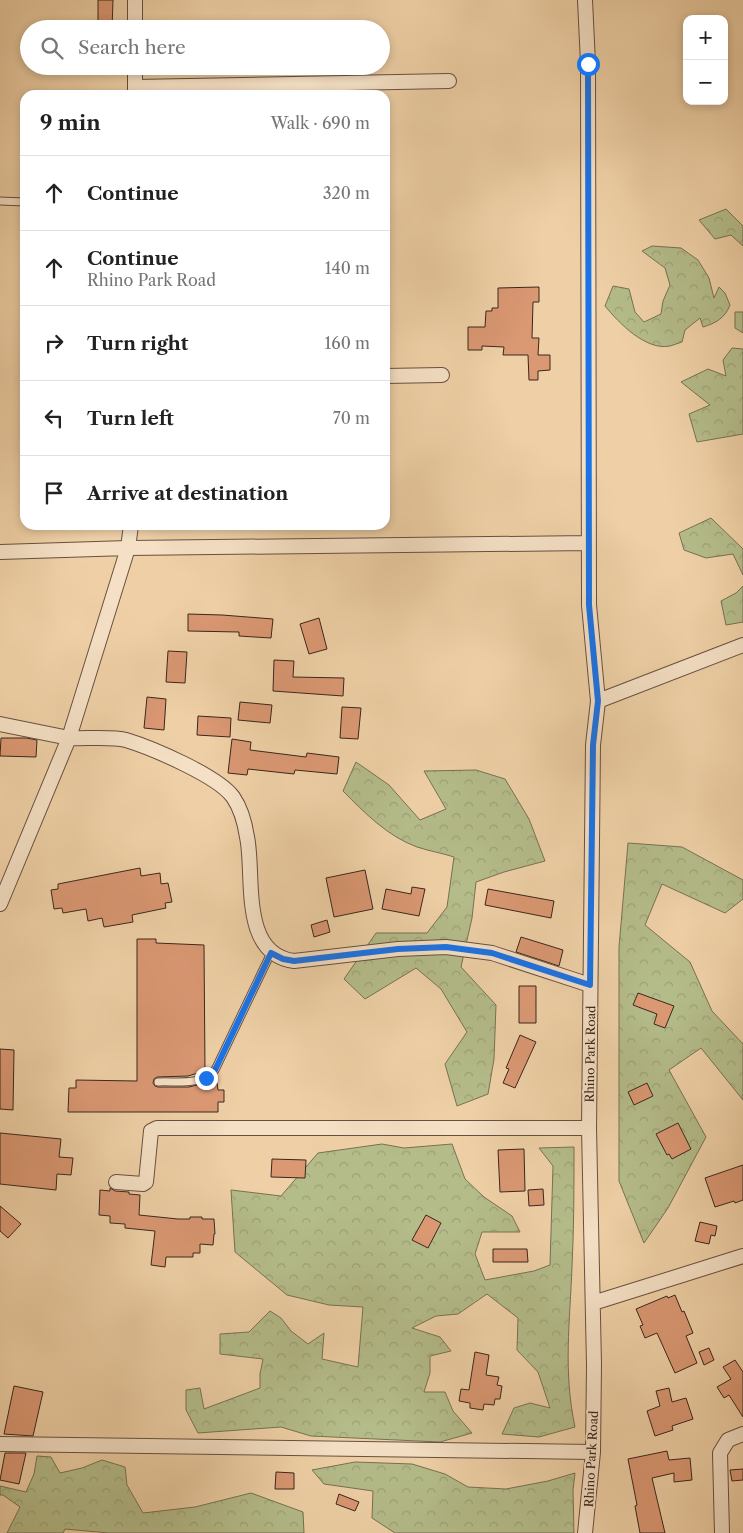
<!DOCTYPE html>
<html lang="en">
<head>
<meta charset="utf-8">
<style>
  :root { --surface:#fff; --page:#f6f6f6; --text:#222; --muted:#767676; --line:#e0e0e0 }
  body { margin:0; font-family:"Libre Caslon Text",serif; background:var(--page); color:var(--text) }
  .controls { position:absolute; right:15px; top:15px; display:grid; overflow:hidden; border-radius:10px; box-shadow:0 2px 8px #0003 }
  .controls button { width:45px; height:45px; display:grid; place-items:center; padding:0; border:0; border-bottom:1px solid var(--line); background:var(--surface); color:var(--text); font:25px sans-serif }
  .stop { position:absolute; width:15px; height:15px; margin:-11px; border:4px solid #1a73e8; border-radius:50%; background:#fff }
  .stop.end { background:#1a73e8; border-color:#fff; box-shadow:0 1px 5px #0008 }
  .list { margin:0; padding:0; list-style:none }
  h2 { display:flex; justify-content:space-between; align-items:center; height:65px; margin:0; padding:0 20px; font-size:21px }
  h2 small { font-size:16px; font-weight:400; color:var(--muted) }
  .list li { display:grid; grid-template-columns:32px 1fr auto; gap:15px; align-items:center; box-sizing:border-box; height:75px; padding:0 20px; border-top:1px solid var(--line) }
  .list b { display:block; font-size:19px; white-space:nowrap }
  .list p { margin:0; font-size:16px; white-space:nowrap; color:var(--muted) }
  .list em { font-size:16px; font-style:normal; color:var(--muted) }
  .icon { flex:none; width:28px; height:28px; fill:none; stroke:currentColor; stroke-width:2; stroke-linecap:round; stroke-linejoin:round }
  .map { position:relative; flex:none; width:743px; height:1533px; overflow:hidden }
  .search { position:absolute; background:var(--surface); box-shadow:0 2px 8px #0003; left:20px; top:20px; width:370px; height:55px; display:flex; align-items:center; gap:12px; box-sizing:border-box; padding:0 18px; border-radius:28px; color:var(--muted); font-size:19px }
  .panel { position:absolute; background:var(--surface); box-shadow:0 2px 8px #0003; left:20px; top:90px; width:370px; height:440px; border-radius:15px }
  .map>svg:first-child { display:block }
  .forest { fill:url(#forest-crowns); stroke:#787154 }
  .building { fill:#da9873; stroke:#3b261d }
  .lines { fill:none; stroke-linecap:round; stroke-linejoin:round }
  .service-casing { stroke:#68503f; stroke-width:9 }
  .minor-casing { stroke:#68503f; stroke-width:16 }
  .service { stroke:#f5e0c5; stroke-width:7 }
  .minor { stroke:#f5e0c5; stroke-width:14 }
  .route { stroke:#1a73e8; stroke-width:6 }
  .labels { text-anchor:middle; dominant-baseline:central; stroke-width:4; stroke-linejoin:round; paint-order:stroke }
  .street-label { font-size:12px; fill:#3b261d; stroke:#f5e0c5 }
</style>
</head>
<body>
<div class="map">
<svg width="743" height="1533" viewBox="0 0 743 1533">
  <defs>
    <pattern id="forest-crowns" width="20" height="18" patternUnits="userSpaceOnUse" patternTransform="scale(1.25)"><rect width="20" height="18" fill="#b4bc8a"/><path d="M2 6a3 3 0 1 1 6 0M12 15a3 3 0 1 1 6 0" fill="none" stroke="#9ca177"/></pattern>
  </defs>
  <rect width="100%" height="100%" fill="#efd0a6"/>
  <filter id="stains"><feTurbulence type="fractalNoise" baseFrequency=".004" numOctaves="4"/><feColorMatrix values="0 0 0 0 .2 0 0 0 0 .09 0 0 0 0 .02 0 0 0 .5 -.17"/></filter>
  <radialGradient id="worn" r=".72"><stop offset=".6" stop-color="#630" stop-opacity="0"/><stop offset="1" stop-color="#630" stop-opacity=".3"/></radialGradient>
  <path class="forest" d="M726 209 743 226V246L731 235 715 239 699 220Z
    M652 246 681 248 698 260 709 278 714 298 719 287 725 293 730 305C725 318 716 323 703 327L700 318 685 330 682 342C678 343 674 345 670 346 646 351 619 323 605 306L613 286 629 289 635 312 644 322 661 314 663 301 670 285 665 268 642 251Z
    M735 312H743V333L735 328Z
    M732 348 743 349V434L697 442 689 414 710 405 681 382 708 369 726 376 723 360Z
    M711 518 743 549V575L733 554 706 558 684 550 679 533Z
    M743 586V622L726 625 721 601 736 593Z
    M356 762 389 785 420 820 446 809 424 771 476 770 505 779 529 819 545 861 504 872 476 882 472 918 461 967 496 1005 494 1059 488 1094 457 1106 445 1064 467 1032 441 989 416 968 365 999 344 979 376 933H427L447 907 454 857C442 853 429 851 417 847 387 836 365 813 343 791Z
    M628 843 682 847 743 880V899L725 913 662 884 645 925 690 962 712 1011 743 1044V1100L701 1048 669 1070 706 1137 668 1208 644 1243 619 1181V947Z
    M382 1144 404 1148 452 1144 465 1179 484 1197 512 1216 520 1232H482L475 1254 485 1280 534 1271 550 1265 553 1166 539 1148 574 1147C574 1187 574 1227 572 1266 570 1322 563 1371 575 1427L539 1437 502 1434 514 1408 530 1403 550 1408 538 1372 517 1350 518 1318 487 1294 458 1314 436 1316 412 1328 440 1337 451 1351 430 1356V1373L424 1392H445L453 1411 472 1433 440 1442 311 1436 281 1427 198 1433 186 1410V1390L200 1388 204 1409 260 1388V1374L263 1359 220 1354V1334L249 1332 270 1311 281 1318 291 1331 308 1344 324 1333 322 1359 358 1367 363 1307 329 1305 287 1295 235 1252 231 1190 281 1196 318 1153Z
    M37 1456 51 1457 60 1473 82 1468 102 1460 125 1467 127 1485 143 1513 195 1507 251 1493 303 1512 304 1533H109L65 1529 63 1533H7L20 1507 3 1495H0V1486L26 1492 34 1474Z
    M355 1462 412 1464 445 1474 468 1487 506 1489 548 1481 575 1473 573 1490 574 1533H395L372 1518 373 1491 324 1484 312 1470Z"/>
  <path class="building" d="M98 0H113L112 29H98Z
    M539 287V302H533L532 338H539L538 355H550V370L538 371V380H529L528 355H503L504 347 482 346V350H468V327H485L486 311H492V308H498V288Z
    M188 614 222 615 273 619 271 638 239 636V632L188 631Z
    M319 618 327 649 309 654 300 624Z
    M168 651 187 652 185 683 166 682Z
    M274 660 294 661 293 677 344 678 343 696 273 691Z
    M147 697 166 699 164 730 144 728Z
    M240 702 272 705 270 723 238 720Z
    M342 707 361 708 358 739 340 738Z
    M198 716 231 718 230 737 197 735Z
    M1 738H26L37 740 36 757 0 756Z
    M232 739 251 742 250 750 306 757 307 753 339 757 337 774 295 770 294 774 248 769 247 775 228 773Z
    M140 868 141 876 160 873 161 884 168 883 172 902 165 903 166 908 132 915 133 922 104 927 102 918 88 921 86 909 63 913 62 908 54 909 51 890 58 889V884Z
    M365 870 373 909 334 917 326 878Z
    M412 887 425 889 419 916 382 909 386 889 411 894Z
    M488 889 554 901 551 918 485 905Z
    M327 920 330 932 314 937 311 925Z
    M521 937 563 950 559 966 516 952Z
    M137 939H156V943L204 945 205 1071 188 1076 157 1077 154 1079 153 1083 155 1086 158 1087H189L205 1083H217L218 1090H224V1102H218V1112H68L69 1088H76V1080L137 1081Z
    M519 986H536V1023H519Z
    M638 993 674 1006 665 1028 654 1024 657 1014 633 1005Z
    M520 1035 536 1042 515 1088 503 1083 509 1069 506 1068Z
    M0 1049 14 1050 13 1110 0 1109Z
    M647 1083 653 1096 634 1105 628 1092Z
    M678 1123 691 1149 672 1159 669 1154 667 1155 656 1134Z
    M0 1133 61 1139 59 1157 73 1158 71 1175 57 1174 56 1190 0 1184Z
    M524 1149 525 1191 500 1192 498 1150Z
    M272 1159 306 1160 305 1178 271 1177Z
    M743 1165V1200L735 1203 734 1201 715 1207 705 1178Z
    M110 1188 115 1191 129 1192V1194L140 1195 139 1215 178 1219H190V1217H202V1219H214L215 1234H214L213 1245 200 1244V1253H193V1257H166L165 1267 151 1265 155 1231 125 1228V1224L110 1223V1216L99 1215 100 1190 110 1191Z
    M543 1189 544 1205 529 1206 528 1190Z
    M0 1206 21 1224 8 1238 0 1231Z
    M426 1215 441 1223 428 1248 412 1240Z
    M700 1222 717 1226 715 1236 711 1235 709 1244 695 1241Z
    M493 1249H527L528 1262H493Z
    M675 1295 682 1312 684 1311 693 1333 686 1336 697 1363 675 1373 657 1333 645 1338 640 1326 643 1325 636 1309 667 1296 668 1298Z
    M709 1348 714 1360 704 1365 699 1352Z
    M475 1352 489 1355 486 1375 499 1377 497 1385 502 1386 500 1399H495L494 1405 484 1404 483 1410 470 1408V1403L459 1401 461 1389 469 1390Z
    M735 1360 743 1372V1417L729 1395 724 1398 717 1387 731 1379 723 1367Z
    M14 1386 43 1392 33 1436 4 1434Z
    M669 1388 672 1402 686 1398 693 1419 672 1426 673 1430 655 1436 647 1411 660 1406 656 1391Z
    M667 1451 669 1460 690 1458 692 1480 674 1482V1473L652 1478 665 1533H640L635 1506 637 1505 628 1459Z
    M5 1453H26L19 1484 0 1480Z
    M743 1469V1480L732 1481 730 1470Z
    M276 1472 294 1473V1489H275Z
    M339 1494 359 1502 355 1511 336 1504Z"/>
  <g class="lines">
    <g class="service-casing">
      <path id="service" d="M0 201 25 202
        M158 1082C177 1081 201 1086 215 1070L271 953"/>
    </g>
    <g class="minor-casing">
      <path id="minor" d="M585 0 588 63 589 605 598 701 593 745 589 1128 594 1365 593 1452 585 1533
        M135 29V0
        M135 87 449 81
        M135 95V66
        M385 376 442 375
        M0 552 128 548 589 543
        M598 701 743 645
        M0 724 69 738 128 548 131 525
        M0 904 69 738C84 739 112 736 126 740 152 748 218 776 233 797 240 807 245 824 247 837 255 874 239 954 294 961L398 949 446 947 492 953 590 985
        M116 1182 143 1184 146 1182 151 1131 157 1128H589
        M593 1303 743 1256
        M0 1444 593 1452
        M722 1533 720 1453 728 1440 743 1434"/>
    </g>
    <use href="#service" class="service"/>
    <use href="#minor" class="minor"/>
  </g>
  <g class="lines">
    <path class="route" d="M206 1078 215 1070 271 953 283 959 294 961 398 949 446 947 492 953 590 985 593 745 598 701 589 605 588 64"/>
  </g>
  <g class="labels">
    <g class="street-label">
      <text transform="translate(590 1054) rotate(-89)">Rhino Park Road</text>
      <text transform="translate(591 1459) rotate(-87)">Rhino Park Road</text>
    </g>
  </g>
  <rect width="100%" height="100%" filter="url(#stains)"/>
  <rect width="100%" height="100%" fill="url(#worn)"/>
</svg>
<div class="controls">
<button>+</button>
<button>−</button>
</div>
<div class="stop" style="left:588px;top:64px"></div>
<div class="stop end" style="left:206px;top:1078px"></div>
<div class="search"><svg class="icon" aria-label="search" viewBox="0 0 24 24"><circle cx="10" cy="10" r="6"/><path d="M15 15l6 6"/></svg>Search here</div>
<section class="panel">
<h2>9 min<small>Walk · 690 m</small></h2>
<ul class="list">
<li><svg class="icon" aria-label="ahead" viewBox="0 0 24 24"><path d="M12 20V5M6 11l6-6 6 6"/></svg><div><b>Continue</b></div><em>320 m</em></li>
<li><svg class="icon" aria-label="ahead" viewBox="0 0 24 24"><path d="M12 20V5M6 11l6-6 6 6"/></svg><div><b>Continue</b><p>Rhino Park Road</p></div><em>140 m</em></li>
<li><svg class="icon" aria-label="right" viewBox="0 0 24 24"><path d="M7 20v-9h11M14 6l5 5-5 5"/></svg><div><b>Turn right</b></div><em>160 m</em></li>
<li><svg class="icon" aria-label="left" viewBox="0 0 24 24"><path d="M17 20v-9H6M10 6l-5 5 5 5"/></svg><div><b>Turn left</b></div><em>70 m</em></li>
<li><svg class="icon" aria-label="arrive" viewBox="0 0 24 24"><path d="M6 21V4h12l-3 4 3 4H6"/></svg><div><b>Arrive at destination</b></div></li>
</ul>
</section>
</div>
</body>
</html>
